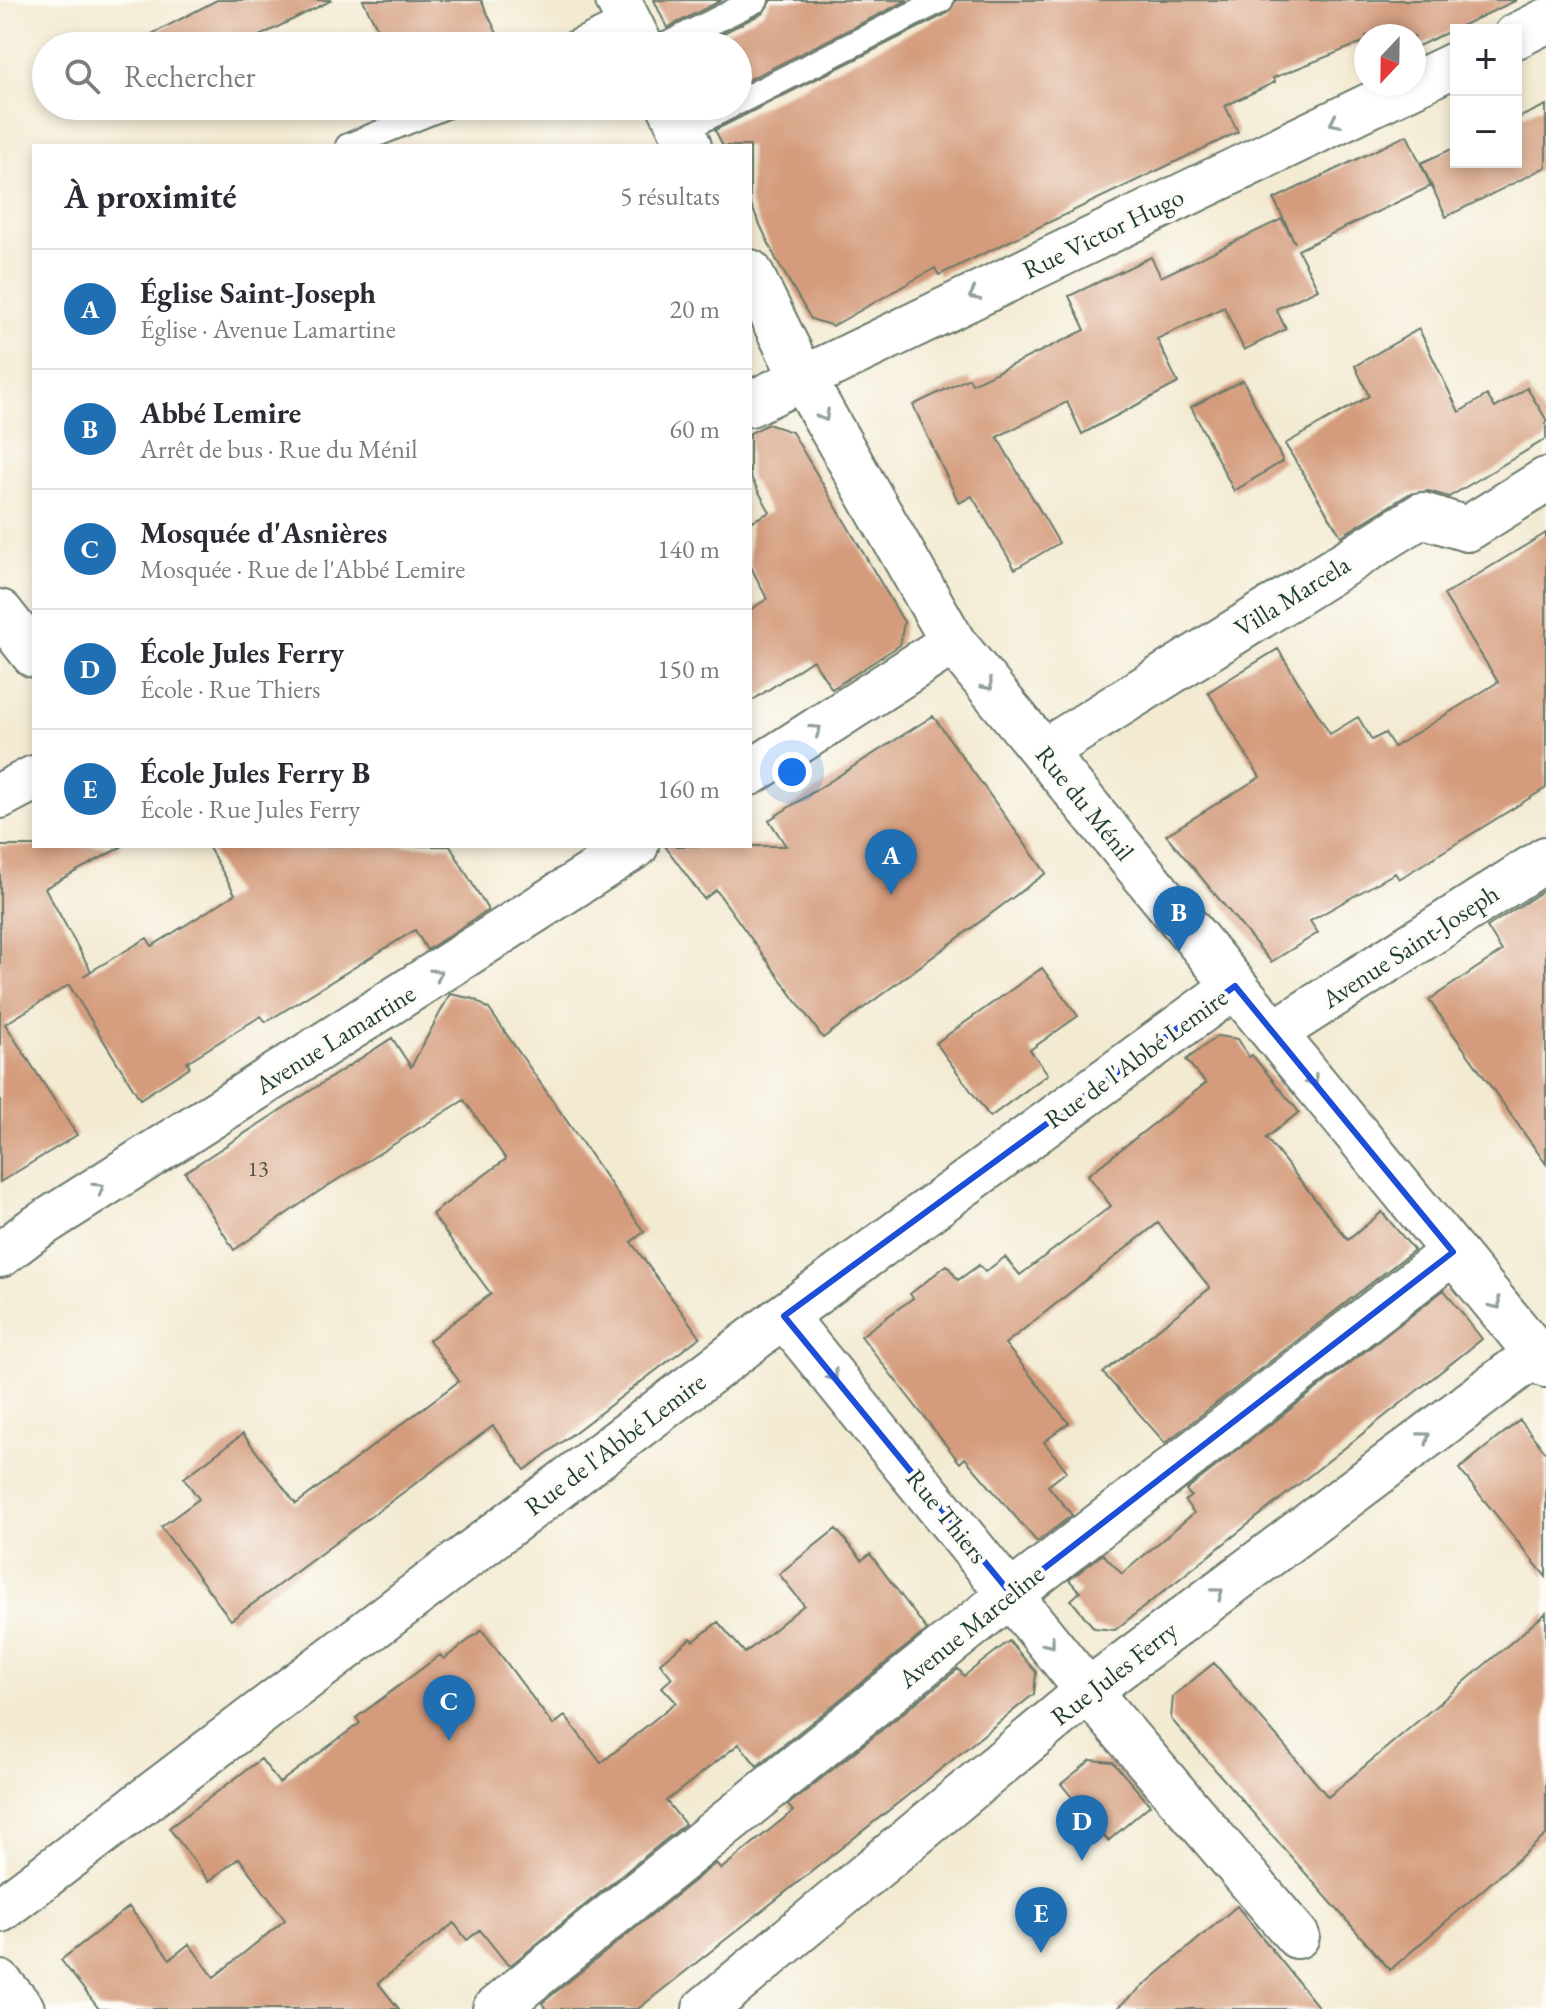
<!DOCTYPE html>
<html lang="fr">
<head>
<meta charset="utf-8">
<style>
  :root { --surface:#fff; --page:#f2f2f3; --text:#2b2b33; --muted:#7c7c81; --line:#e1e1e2; --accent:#1f6fb2 }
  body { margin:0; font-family:"EB Garamond",serif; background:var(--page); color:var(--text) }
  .controls { position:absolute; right:24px; top:24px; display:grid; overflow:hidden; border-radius:0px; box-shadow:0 4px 12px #0003 }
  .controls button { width:72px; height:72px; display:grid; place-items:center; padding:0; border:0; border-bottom:2px solid var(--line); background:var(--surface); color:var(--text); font:40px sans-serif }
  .compass { position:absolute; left:1354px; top:24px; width:72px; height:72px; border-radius:50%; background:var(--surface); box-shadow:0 4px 12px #0003; rotate:202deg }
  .you { position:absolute; left:792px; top:772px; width:28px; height:28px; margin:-20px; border:6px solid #fff; border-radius:50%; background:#1a73e8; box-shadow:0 0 0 12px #1a73e833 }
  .badge { display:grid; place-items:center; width:52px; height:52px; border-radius:50%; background:var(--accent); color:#fff; font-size:26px; font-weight:700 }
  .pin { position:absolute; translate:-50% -66px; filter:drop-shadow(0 2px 4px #0008) }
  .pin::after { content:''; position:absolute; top:42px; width:28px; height:24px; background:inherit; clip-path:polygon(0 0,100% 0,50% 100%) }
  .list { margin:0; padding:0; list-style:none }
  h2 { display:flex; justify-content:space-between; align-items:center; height:104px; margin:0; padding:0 32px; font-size:34px }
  h2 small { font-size:26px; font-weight:400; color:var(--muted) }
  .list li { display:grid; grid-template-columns:52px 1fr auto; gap:24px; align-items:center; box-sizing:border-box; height:120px; padding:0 32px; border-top:2px solid var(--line) }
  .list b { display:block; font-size:30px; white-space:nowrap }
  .list p { margin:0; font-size:26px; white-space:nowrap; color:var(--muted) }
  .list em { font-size:26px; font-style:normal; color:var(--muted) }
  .icon { flex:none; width:44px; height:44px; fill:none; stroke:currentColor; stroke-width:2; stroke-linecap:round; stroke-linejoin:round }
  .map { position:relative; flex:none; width:1546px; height:2009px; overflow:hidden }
  .search { position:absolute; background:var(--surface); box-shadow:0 4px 12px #0003; left:32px; top:32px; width:720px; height:88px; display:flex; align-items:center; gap:20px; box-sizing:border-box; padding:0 28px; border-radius:44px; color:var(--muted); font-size:30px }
  .panel { position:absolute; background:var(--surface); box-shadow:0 4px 12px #0003; left:32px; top:144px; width:720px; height:704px; border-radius:0px }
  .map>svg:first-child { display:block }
  .building { fill:#d49b7b }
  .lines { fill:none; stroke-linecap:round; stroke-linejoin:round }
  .lane-casing { stroke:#697a6b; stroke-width:28 }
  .street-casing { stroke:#697a6b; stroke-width:48 }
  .lane { stroke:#fff; stroke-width:24 }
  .street { stroke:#fff; stroke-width:44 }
  .oneway { stroke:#8f9e9a }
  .marked { fill:none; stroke:#1d4ed8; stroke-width:6; stroke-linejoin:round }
  .labels { text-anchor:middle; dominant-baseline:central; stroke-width:8; stroke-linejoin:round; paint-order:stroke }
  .number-label { font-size:22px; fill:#4c5446 }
  .street-label { font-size:26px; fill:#1f3d34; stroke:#fdfcf7 }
</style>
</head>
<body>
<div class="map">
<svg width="1546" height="2009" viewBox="0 0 1546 2009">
  <rect width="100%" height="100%" fill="#fdfcf7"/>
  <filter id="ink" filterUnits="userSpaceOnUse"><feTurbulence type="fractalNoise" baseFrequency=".0125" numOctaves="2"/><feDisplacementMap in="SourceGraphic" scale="16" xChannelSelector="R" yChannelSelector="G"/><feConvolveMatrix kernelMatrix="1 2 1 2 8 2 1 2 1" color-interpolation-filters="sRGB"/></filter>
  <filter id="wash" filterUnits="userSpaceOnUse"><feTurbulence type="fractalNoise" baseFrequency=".006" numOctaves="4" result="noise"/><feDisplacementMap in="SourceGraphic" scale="32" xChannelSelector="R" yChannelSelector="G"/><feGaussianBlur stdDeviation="1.8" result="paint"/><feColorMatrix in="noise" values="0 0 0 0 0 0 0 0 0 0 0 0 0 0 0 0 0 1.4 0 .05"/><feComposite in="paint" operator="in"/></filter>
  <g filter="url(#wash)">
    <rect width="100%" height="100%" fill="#f3ead2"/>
    <g id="blocks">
      <path class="building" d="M217 0H332L239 46H129Z
        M363 0H481L503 46H386Z
        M654 0H722L667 28Z
        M771 0H908L738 85V46H698L763 13Z
        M956 0H1517L1414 48V36H1366V41L1273 78 1275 82 1225 106 1238 132 939 275 935 268 833 326 811 319 776 259 750 203V146H723L715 130 948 13Z
        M1546 105V167L1446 217 1421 163 1456 147V162H1516V119Z
        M1407 135 1431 186 1298 250 1318 289 1276 309 1286 329 1244 350 1224 307 1157 339 1178 383 1082 434 1067 402 997 437 1059 543 1015 569 972 496 959 503 913 405 969 378 972 384 1085 330 1069 296 1151 257 1161 277 1282 219 1295 243 1274 199Z
        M1419 329 1459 412 1487 395 1495 408 1527 388 1546 419V439L1449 497 1429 491 1409 494 1341 536 1285 444 1369 396 1355 366Z
        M1243 380 1283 461 1234 491 1191 407Z
        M768 424 792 432 904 622 900 645 832 689 813 660 750 702V610L767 599 750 565V522L770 512 750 476V433Z
        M1546 533V788L1399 879 1395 873 1310 921 1318 933 1271 962 1166 835 1260 777 1208 692 1278 649 1330 734 1358 717 1372 740 1385 733 1394 747 1498 682 1444 595Z
        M933 716 1046 873 823 1038 716 890 704 899 665 846H786L769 820Z
        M0 846H123L45 888 91 971 83 976 147 938 152 946 235 894 208 846H450L488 910 427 950 415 930 266 1022 261 1016 187 1062 190 1067 140 1099 69 985 5 1024 77 1135 0 1182Z
        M1546 889V1164L1429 1000 1502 951 1487 927Z
        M1042 968 1078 1016 1030 1050 1048 1074 990 1117 936 1043Z
        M450 994 474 999 489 1009 644 1232 631 1242 700 1337 525 1470 493 1426 231 1620 161 1527 199 1499 184 1478 243 1434 296 1504 459 1381 429 1340 491 1294 432 1214 506 1159 464 1100 318 1192 234 1250 185 1172 392 1038 411 1067Z
        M1217 1036 1238 1039 1249 1057 1252 1055 1299 1112 1266 1138 1348 1240 1382 1212 1414 1250 1165 1443 1103 1373 1210 1288 1158 1223 1005 1344 1069 1423 1044 1442 1067 1471 1048 1486 1072 1515 1037 1542 965 1458 960 1463 861 1336 913 1298 910 1294 947 1265 958 1280 979 1265 985 1272 1005 1257 1020 1275 1111 1206 1088 1175 1206 1083 1186 1060Z
        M1444 1290 1482 1339 1115 1630 1094 1628 1071 1600 1080 1592 1069 1580 1103 1554 1122 1574 1194 1513 1185 1501 1191 1496 1186 1490Z
        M1520 1420 1546 1453V1577L1459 1469Z
        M836 1529 862 1560 870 1554 927 1630 757 1766 739 1744 666 1801 685 1824 512 1964 508 1965 480 1930 467 1940 454 1923 378 1983 399 2009H99L61 1960 129 1907 170 1959 189 1944 214 1977 285 1920 239 1858 209 1881 169 1828 261 1759 279 1783 360 1723 356 1718 440 1655 444 1659 482 1630 553 1725 565 1716 601 1763 676 1702 662 1687 672 1678 660 1663 691 1638 694 1641 718 1622 745 1653 804 1605 779 1574Z
        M1546 1613V1835L1390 1970 1171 1719 1173 1696 1214 1663 1328 1797Z
        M1009 1641 1036 1672 1034 1694 951 1761 638 2009H546L542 2003 716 1863 721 1869 793 1811 788 1805 958 1669 964 1676Z
        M1091 1760 1113 1762 1150 1805 1108 1841 1061 1784Z
        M1237 1906 1320 2009H1116Z"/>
    </g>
  </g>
  <g filter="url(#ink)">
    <use href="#blocks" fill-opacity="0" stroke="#697a6b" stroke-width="2"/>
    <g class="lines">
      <g class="lane-casing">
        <path id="lane" d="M569 46 627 19
          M664 46 756 0
          M738 102 941 0
          M682 130 730 106
          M348 146 446 106"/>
      </g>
      <g class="street-casing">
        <path id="street" d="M618 0 641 46
          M1516 36 1546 21
          M670 106 689 146
          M750 272 802 377 953 642 1546 1365
          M750 404 1456 64
          M0 612 34 655
          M1043 752 1422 515 1467 529 1546 480
          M750 773 953 642
          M0 796 34 778
          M1274 1033 1546 859
          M0 1255 33 1230 636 846
          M784 1316 1088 1691 1297 1936
          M0 1910 784 1316 1235 986
          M0 1983 22 2009
          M495 2009 1011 1594 1453 1252
          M705 2009 1088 1691 1536 1354"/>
      </g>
      <use href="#lane" class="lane"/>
      <use href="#street" class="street"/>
    </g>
    <defs><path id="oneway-chevron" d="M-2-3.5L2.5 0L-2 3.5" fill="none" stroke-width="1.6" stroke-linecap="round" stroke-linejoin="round" transform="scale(2)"/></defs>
    <g class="oneway">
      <use href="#oneway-chevron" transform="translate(1335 122) rotate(154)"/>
      <use href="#oneway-chevron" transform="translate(974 295) rotate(154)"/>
      <use href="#oneway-chevron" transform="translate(824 416) rotate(61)"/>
      <use href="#oneway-chevron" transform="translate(988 685) rotate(50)"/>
      <use href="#oneway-chevron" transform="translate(816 730) rotate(-33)"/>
      <use href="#oneway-chevron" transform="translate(437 974) rotate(-32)"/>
      <use href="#oneway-chevron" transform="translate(1313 1081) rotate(51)"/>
      <use href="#oneway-chevron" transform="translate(99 1188) rotate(-32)"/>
      <use href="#oneway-chevron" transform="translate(1496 1304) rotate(51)"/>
      <use href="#oneway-chevron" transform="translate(833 1376) rotate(51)"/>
      <use href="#oneway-chevron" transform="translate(1425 1437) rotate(-37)"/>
      <use href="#oneway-chevron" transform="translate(1218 1593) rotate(-37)"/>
      <use href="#oneway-chevron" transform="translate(1050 1643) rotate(51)"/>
    </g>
  </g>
  <path class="marked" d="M1235 986 1453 1252 1011 1594 784 1316Z"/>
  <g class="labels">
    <g class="number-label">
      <text x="258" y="1168">13</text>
    </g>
    <g class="street-label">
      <text transform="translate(1103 233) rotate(-26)">Rue Victor Hugo</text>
      <text transform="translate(1292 596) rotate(-32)">Villa Marcela</text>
      <text transform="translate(1085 803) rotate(51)">Rue du Ménil</text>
      <text transform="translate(1410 946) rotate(-33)">Avenue Saint-Joseph</text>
      <text transform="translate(335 1039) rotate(-32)">Avenue Lamartine</text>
      <text transform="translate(1136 1058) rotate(-36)">Rue de l'Abbé Lemire</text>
      <text transform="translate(615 1444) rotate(-37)">Rue de l'Abbé Lemire</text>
      <text transform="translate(947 1516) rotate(51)">Rue Thiers</text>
      <text transform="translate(971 1626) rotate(-39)">Avenue Marceline</text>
      <text transform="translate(1114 1673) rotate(-38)">Rue Jules Ferry</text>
    </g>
  </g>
</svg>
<div class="controls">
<button>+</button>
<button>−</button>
</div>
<svg class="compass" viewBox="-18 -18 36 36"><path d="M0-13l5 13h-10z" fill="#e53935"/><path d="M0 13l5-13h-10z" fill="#7c7c81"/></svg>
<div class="you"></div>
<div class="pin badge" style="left:891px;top:895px">A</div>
<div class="pin badge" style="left:1179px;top:952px">B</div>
<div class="pin badge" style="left:449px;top:1741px">C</div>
<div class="pin badge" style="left:1082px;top:1861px">D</div>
<div class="pin badge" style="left:1041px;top:1953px">E</div>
<div class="search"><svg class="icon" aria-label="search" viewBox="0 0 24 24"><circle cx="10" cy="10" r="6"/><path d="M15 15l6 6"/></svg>Rechercher</div>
<section class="panel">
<h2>À proximité<small>5 résultats</small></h2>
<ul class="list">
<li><span class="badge">A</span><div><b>Église Saint-Joseph</b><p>Église · Avenue Lamartine</p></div><em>20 m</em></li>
<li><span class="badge">B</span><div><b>Abbé Lemire</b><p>Arrêt de bus · Rue du Ménil</p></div><em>60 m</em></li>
<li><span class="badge">C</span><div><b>Mosquée d'Asnières</b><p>Mosquée · Rue de l'Abbé Lemire</p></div><em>140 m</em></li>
<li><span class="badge">D</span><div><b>École Jules Ferry</b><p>École · Rue Thiers</p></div><em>150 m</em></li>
<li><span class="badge">E</span><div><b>École Jules Ferry B</b><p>École · Rue Jules Ferry</p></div><em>160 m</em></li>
</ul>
</section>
</div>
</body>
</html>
